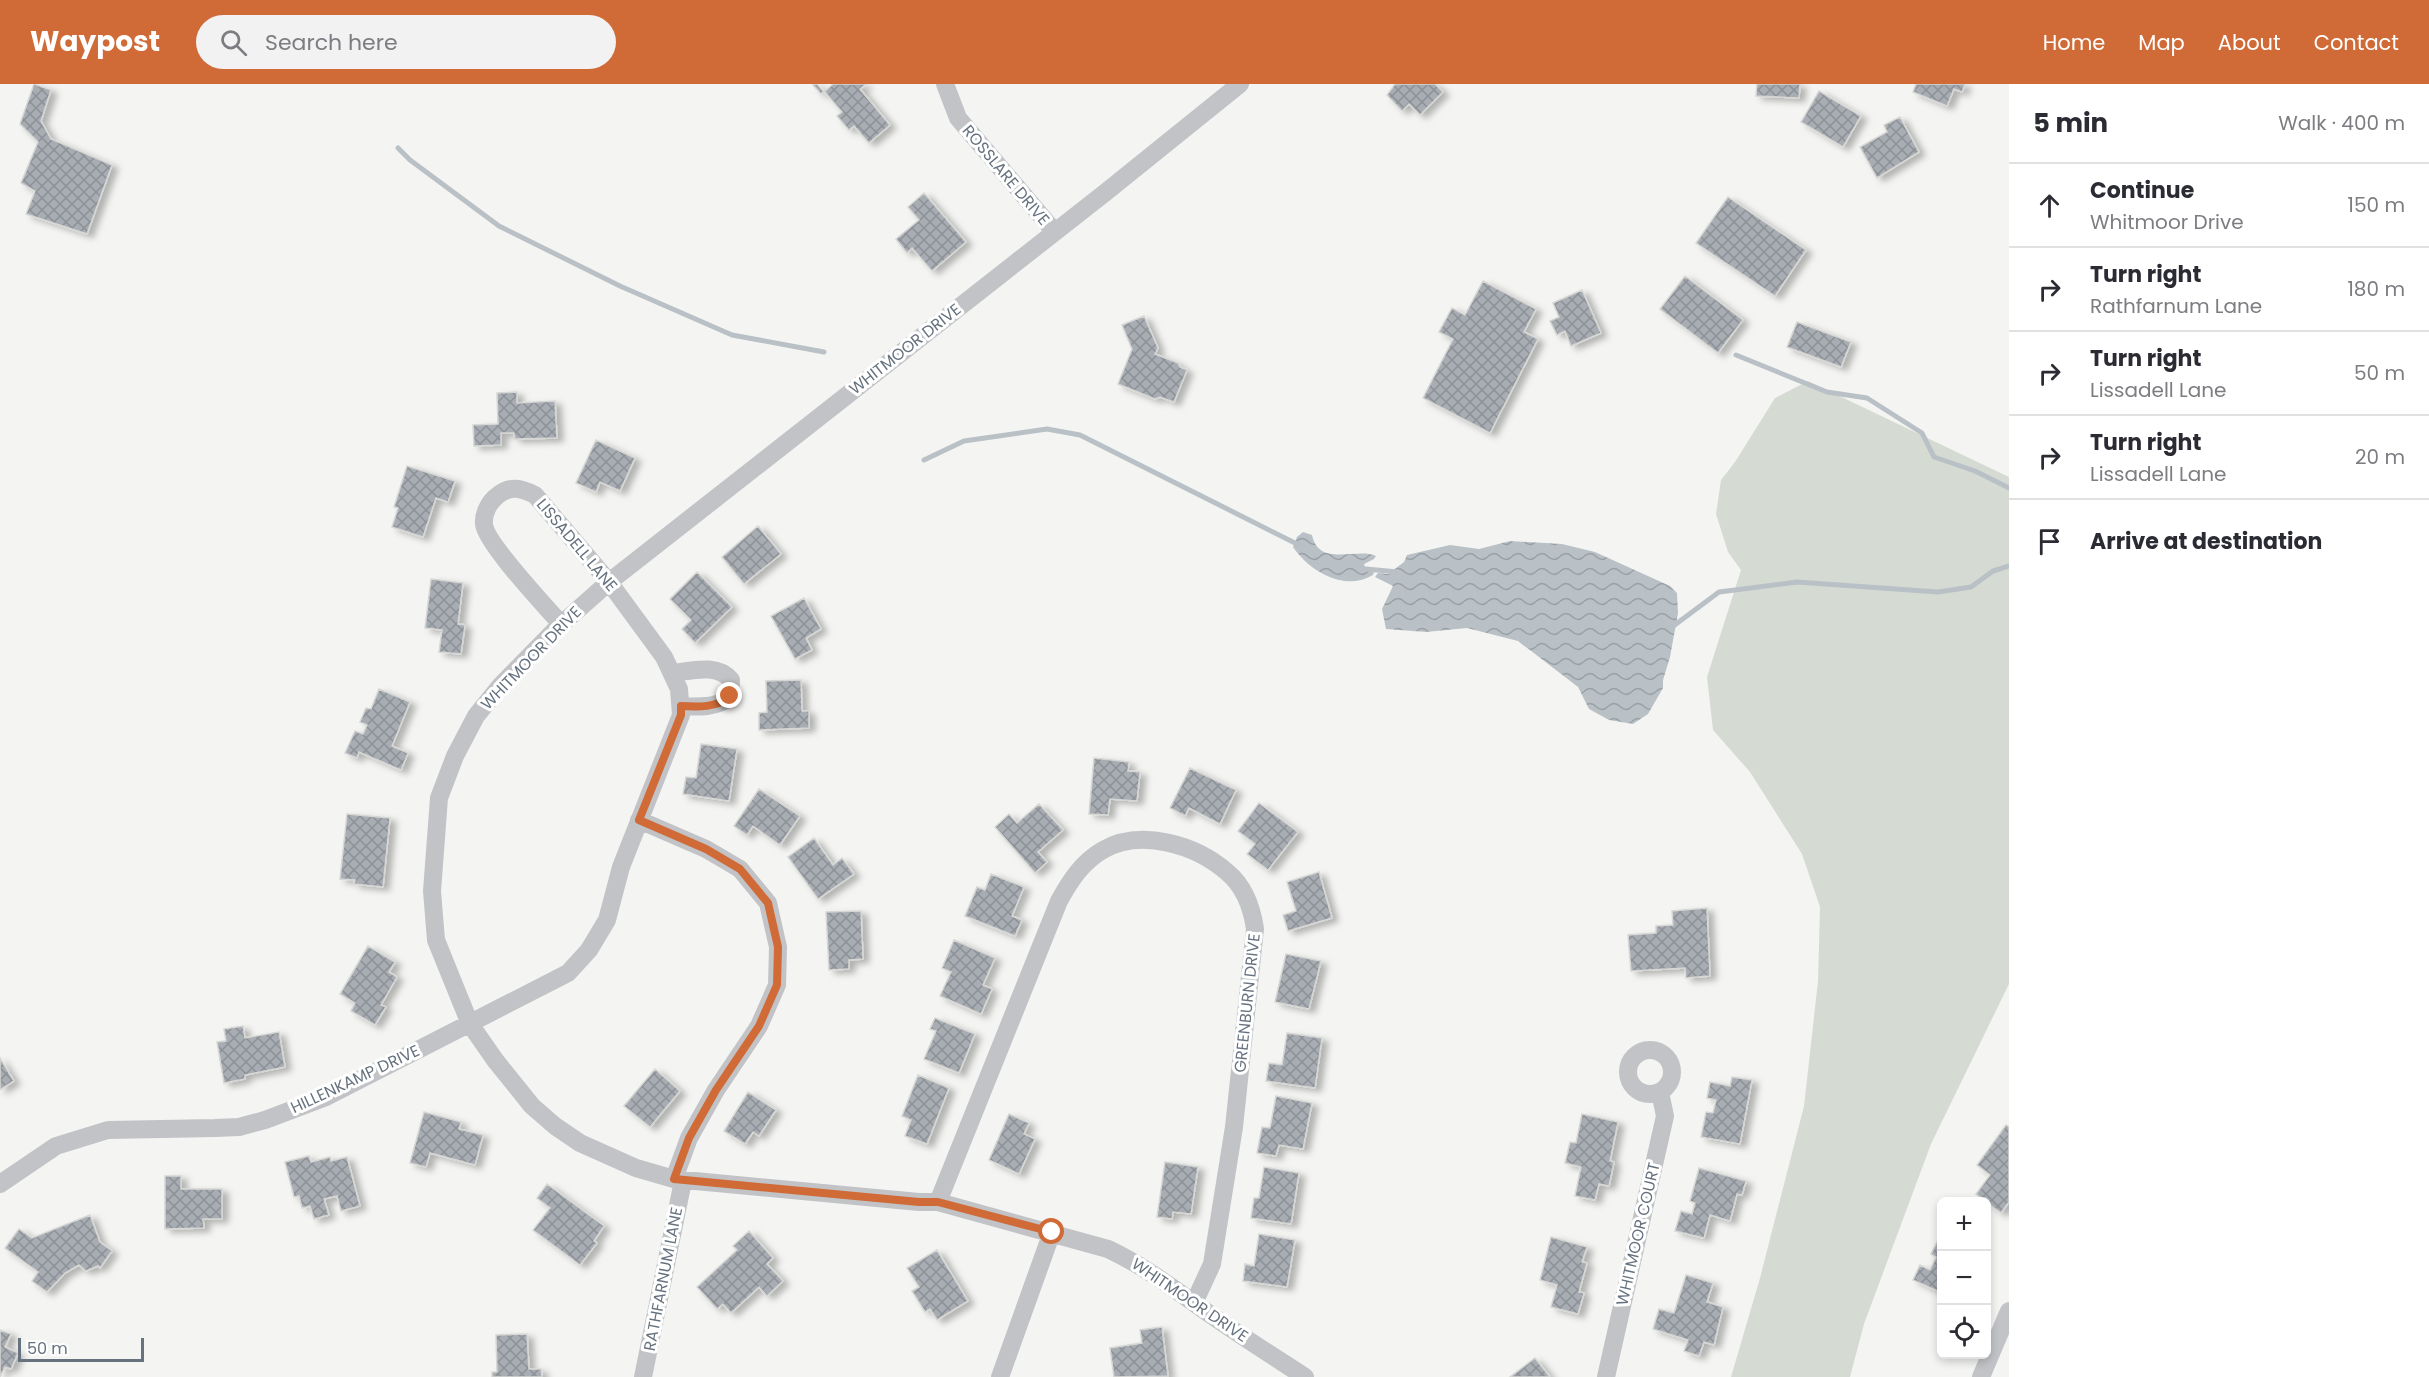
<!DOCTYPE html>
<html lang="en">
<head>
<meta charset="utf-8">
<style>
  :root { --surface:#fff; --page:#f2f2f3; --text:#2b2b33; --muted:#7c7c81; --line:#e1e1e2; --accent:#d06a36 }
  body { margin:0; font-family:Poppins,sans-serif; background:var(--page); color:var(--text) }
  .controls { position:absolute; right:18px; bottom:18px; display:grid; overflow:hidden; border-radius:9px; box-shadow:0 3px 9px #0003 }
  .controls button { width:54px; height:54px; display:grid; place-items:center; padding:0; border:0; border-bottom:2px solid var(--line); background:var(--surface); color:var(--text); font:30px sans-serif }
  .scale { position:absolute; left:18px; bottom:15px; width:126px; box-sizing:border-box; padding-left:6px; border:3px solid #67727f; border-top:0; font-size:16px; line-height:21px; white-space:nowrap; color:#67727f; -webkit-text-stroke:4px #fff; paint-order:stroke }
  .stop { position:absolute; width:18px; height:18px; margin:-14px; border:4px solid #d06a36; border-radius:50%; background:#fff }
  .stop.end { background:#d06a36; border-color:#fff; box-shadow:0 2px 6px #0008 }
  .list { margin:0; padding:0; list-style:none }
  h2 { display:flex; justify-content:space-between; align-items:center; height:78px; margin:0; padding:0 24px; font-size:26px }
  h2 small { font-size:20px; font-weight:400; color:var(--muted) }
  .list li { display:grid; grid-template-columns:39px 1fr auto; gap:18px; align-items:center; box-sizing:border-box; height:84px; padding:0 24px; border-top:2px solid var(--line) }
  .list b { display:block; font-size:22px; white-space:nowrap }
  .list p { margin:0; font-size:20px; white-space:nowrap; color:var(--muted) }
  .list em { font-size:20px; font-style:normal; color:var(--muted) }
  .icon { flex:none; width:33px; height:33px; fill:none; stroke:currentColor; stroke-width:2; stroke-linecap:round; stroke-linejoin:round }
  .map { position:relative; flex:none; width:2009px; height:1293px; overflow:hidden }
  header { display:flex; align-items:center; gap:36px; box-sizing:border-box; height:84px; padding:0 30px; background:var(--accent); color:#fff }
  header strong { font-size:28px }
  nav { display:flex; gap:33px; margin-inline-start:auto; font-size:21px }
  .search { width:420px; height:54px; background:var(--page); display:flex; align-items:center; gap:15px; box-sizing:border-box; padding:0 21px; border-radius:33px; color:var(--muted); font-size:22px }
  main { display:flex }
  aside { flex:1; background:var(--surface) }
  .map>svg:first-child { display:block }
  .green { fill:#d5dbd3 }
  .water { fill:url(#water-waves) }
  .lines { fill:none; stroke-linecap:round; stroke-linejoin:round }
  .stream { stroke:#b9c1c6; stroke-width:5 }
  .building { fill:url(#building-cross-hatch); stroke:#d6d6d4; stroke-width:1.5; filter:url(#shadow) }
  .minor { stroke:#c1c3c6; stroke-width:18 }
  .route { stroke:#d06a36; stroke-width:8 }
  .labels { text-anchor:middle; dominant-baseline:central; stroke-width:6; stroke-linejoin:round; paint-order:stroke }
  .street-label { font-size:16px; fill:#67727f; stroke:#fff }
</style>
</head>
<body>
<header>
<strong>Waypost</strong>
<div class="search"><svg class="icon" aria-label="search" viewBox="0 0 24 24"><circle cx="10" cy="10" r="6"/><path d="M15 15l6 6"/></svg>Search here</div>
<nav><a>Home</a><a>Map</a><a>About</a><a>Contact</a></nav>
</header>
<main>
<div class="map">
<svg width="2009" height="1293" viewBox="0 0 2009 1293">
  <defs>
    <pattern id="water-waves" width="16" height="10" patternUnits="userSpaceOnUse" patternTransform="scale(1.5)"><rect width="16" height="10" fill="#b9c1c6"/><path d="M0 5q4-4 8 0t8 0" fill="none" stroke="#9aa1a6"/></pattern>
    <pattern id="building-cross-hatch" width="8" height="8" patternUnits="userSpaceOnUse" patternTransform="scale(1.5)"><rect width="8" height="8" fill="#a7adb3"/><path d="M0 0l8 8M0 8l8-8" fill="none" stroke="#8c9197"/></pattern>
    <filter id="shadow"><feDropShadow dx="6" dy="3.5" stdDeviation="3" flood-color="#0004"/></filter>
  </defs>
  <rect width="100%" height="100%" fill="#f4f5f2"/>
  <path class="green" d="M1808 297 2009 393V900L1931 1060 1864 1240 1850 1293H1731L1760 1194 1804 1022 1818 897 1820 823 1802 770 1750 688 1713 646 1707 593 1741 486 1728 468 1716 430 1721 396 1735 378 1775 314Z"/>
  <path class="water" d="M1303 448 1312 451C1319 484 1357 463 1376 472L1374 475 1364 480 1365 483 1374 487 1373 491C1345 508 1310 488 1293 463L1297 453Z
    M1510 457 1562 460 1595 468 1670 502 1677 509 1678 529 1670 573 1663 596V604L1648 630 1633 640 1609 636 1589 625 1578 603 1518 557 1467 544 1426 548 1386 545 1382 525 1393 502 1375 493 1378 489 1388 490 1404 478 1407 471 1450 461 1479 465Z"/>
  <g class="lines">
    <path class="stream" d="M398 64 410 76 499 142 620 202 732 251 824 268
      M1736 271 1827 308 1867 314 1922 349 1934 373 1975 387 2009 404
      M924 376 964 357 1047 345 1080 351 1301 462
      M1366 485 1398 488
      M1672 543 1719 508 1797 498 1938 508 1971 503 1993 487 2009 482"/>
  </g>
  <path class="building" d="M34 0 51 6 41 37 51 55 112 81 87 150 26 130 35 107 21 99 38 58 20 40Z
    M817 0 824 8 833 0H866L860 5 890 41 869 59 854 42 849 46 837 32 842 28 824 7 821 10 813 1Z
    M1395 0H1435L1443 8 1420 31 1409 20 1402 27 1387 11Z
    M1757 0H1800L1799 14 1756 12Z
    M1916 0H1965L1962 8 1954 5 1947 22 1913 8Z
    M1819 7 1861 32 1843 63 1801 38Z
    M1900 33 1919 68 1877 94 1860 63 1887 48 1884 41Z
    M924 109 966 158 932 187 912 164 907 169 896 155 919 136 908 123Z
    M1728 113 1806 166 1775 212 1696 159Z
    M1685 192 1743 236 1718 269 1660 225Z
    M1483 197 1536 225 1524 248 1538 255 1490 349 1423 314 1453 255 1439 248 1452 224 1465 231Z
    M1582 206 1601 249 1571 262 1565 247 1557 251 1550 237 1559 233 1553 219Z
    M1144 232 1158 264 1155 270 1178 279 1180 283 1187 286 1174 318 1160 313 1155 315 1118 300 1132 265 1122 241Z
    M1797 238 1851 258 1841 283 1787 263Z
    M517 308V319L555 317 557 354 515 355 514 349H501V361L474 362 473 341 498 340 497 309Z
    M596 356 635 374 620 407 600 398 596 408 576 399Z
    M407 382 455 397 448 418 436 414 423 453 392 443 398 424 394 423Z
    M758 442 781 470 744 500 722 473Z
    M697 488 732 523 695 559 682 545 691 536 670 515Z
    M431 495 463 499 458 540 465 541 461 570 439 568 442 546 425 544Z
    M804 514 821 545 806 554 812 566 795 575 771 532Z
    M801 596 802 627H809V644L759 646V629L767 628 766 597Z
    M379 605 410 618 392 662 408 669 401 686 359 668 357 674 345 669 355 647 363 650 367 641 360 638 366 624 371 625Z
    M701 660 737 665 729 717 683 710 686 693 696 694Z
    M1094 674 1129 678 1128 687 1140 688 1137 717 1110 715 1108 731 1089 730Z
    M1190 684 1236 706 1220 740 1189 724 1185 732 1170 724Z
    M759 705 800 732 780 761 753 742 747 751 734 742Z
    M1259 719 1298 748 1268 786 1247 770 1255 760 1238 747Z
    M1039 720 1063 746 1038 768 1047 778 1035 789 995 743 1009 730 1017 739Z
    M347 730 390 734 383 803 354 800 355 796 340 795Z
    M814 754 833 781 842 774 854 790 818 815 788 773Z
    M1319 788 1332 834 1288 847 1283 831 1296 827 1287 798Z
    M991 790 1024 803 1012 832 1022 836 1015 852 965 832 977 803 985 806Z
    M1707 824 1710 892 1686 894 1685 884 1631 887 1628 851 1656 849V842L1673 841 1672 827Z
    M861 827 863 875 849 876V885L829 886 826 828Z
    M954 856 995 874 983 901 992 905 981 930 940 912 951 888 942 884Z
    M368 862 395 878 389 888 397 893 381 921 386 923 375 941 351 927 355 919 340 910Z
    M1286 870 1321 877 1309 925 1275 918Z
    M935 934 975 950 959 989 924 975 936 947 930 945Z
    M243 942 245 954 279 948 285 983 245 991V995L224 999 217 958 226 957 224 945Z
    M1287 949 1322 954 1315 1004 1266 997 1269 979 1282 981Z
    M0 974 14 997 0 1006Z
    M655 985 680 1007 650 1043 624 1022Z
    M918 991 949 1004 927 1060 905 1052 911 1036 902 1032Z
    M1732 993 1752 996 1740 1060 1701 1053 1706 1028 1713 1029 1716 1016 1707 1014 1710 998 1730 1002Z
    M748 1008 776 1026 759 1052 753 1048 745 1060 724 1047Z
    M1276 1012 1312 1019 1303 1065 1279 1061 1276 1072 1257 1069 1262 1043 1270 1044Z
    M424 1028 461 1038 459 1045 483 1051 475 1081 430 1069 426 1083 410 1079Z
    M1009 1030 1029 1039 1024 1050 1035 1055 1019 1090 989 1076Z
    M1582 1030 1618 1038 1610 1077 1614 1078 1609 1102 1599 1100 1595 1116 1575 1112 1581 1083 1565 1079 1570 1058 1576 1059Z
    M2006 1041 2009 1043V1118L2001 1129 1976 1110 1990 1091 1977 1081Z
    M309 1072 311 1078 330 1073 331 1077 347 1073 360 1122 341 1127 337 1112 324 1115 329 1131 314 1135 310 1122 302 1124 299 1112 294 1113 285 1078Z
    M1165 1078 1198 1083 1191 1130 1173 1128 1172 1135 1157 1133Z
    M1264 1083 1299 1089 1291 1140 1251 1134 1254 1114H1259Z
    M1699 1084 1746 1097 1742 1111 1737 1110 1730 1137 1710 1131 1704 1154 1675 1147 1681 1127 1692 1130 1695 1119 1690 1117Z
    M165 1092H181V1105H222V1135H203L204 1144 165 1145Z
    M547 1100 604 1142 594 1157 597 1159 580 1181 533 1146 550 1124 537 1114Z
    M90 1131 100 1158 112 1167 100 1184 98 1182 86 1187 79 1181 65 1189 47 1208 32 1197 38 1188 5 1164 19 1145 32 1154Z
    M749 1147 773 1174 767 1180 783 1197 767 1212 759 1203 731 1229 723 1220 717 1225 697 1203 737 1166 733 1162Z
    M1259 1150 1295 1156 1287 1203 1243 1197 1245 1180 1254 1182Z
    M1551 1153 1587 1163 1582 1178 1587 1179 1579 1208 1584 1209 1578 1230 1551 1223 1557 1201 1540 1196Z
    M1938 1156 1942 1157V1209L1913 1196 1920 1181 1930 1186 1936 1173 1931 1170Z
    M937 1166 968 1217 937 1236 930 1225 925 1228 912 1207 919 1203 907 1184Z
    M1686 1191 1713 1199 1707 1218 1723 1223 1714 1261 1704 1258 1699 1272 1684 1267 1688 1256 1653 1245 1659 1225 1674 1229Z
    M1162 1243 1168 1292 1114 1293 1110 1264 1142 1259 1140 1246Z
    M0 1246 11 1250 5 1263 18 1269 11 1285 5 1283 0 1293Z
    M527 1250 529 1285H541L542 1293H492V1288H497L496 1251Z
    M1535 1274 1550 1293H1510Z"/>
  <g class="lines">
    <path class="minor" d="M945 0 958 34 1054 147
      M1240 0 1106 108 609 498 556 545 501 601 476 632 455 672 439 714 432 807 436 856 470 940 495 976 532 1022 555 1042 580 1059 636 1084 674 1095 919 1118H938L1108 1165C1140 1180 1166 1199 1194 1219 1230 1245 1268 1269 1305 1293
      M672 589C691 587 717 579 731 596L730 613C717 624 698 623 681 622
      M639 736 706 765 740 785 768 819 778 863 777 901 759 942 716 1006 689 1054 674 1095
      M1628 988a22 22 0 1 1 44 0a22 22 0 1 1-44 0Z
      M0 1100 56 1062 108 1046 215 1044 239 1043 265 1036 326 1013 568 889 589 866 607 836 621 783 681 631 679 605 664 573 609 498 535 411C521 404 510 401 497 412 489 418 483 430 484 440 485 458 546 523 561 540
      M938 1118 1059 817C1070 797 1082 778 1103 766 1141 744 1196 761 1227 788 1244 802 1252 824 1255 845L1234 1043 1212 1180 1194 1219
      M643 1293 683 1097
      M1000 1293 1052 1148
      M1606 1293 1665 1032 1660 1008
      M1981 1293 2009 1227"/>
  </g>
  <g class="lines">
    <path class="route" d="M730 612C717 624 698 623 681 622V631L639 736 706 765 740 785 768 819 778 863 777 901 759 942 716 1006 689 1054 674 1095 919 1118H938L1052 1148"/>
  </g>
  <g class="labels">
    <g class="street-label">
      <text transform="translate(1006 91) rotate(50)">ROSSLARE DRIVE</text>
      <text transform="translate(905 265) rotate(-38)">WHITMOOR DRIVE</text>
      <text transform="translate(577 461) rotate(50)">LISSADELL LANE</text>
      <text transform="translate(531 574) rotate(-46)">WHITMOOR DRIVE</text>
      <text transform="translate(1247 919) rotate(-84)">GREENBURN DRIVE</text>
      <text transform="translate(355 995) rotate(-25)">HILLENKAMP DRIVE</text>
      <text transform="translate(1638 1150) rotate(-77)">WHITMOOR COURT</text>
      <text transform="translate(663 1195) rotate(-79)">RATHFARNUM LANE</text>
      <text transform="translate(1190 1216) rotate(34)">WHITMOOR DRIVE</text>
    </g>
  </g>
</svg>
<div class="controls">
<button>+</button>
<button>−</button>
<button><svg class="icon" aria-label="locate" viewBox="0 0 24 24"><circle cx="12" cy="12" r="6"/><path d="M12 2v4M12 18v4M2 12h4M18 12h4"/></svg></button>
</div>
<div class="scale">50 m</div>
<div class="stop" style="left:1052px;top:1148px"></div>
<div class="stop end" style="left:730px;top:612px"></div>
</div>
<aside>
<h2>5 min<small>Walk · 400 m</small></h2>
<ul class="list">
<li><svg class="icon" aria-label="ahead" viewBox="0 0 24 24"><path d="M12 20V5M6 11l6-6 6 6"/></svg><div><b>Continue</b><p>Whitmoor Drive</p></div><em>150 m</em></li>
<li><svg class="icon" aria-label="right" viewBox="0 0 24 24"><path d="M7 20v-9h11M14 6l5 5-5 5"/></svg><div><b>Turn right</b><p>Rathfarnum Lane</p></div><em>180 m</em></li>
<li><svg class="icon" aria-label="right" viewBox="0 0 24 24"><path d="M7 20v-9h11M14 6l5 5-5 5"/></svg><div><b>Turn right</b><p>Lissadell Lane</p></div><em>50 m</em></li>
<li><svg class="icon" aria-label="right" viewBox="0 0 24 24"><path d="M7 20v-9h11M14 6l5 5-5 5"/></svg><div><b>Turn right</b><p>Lissadell Lane</p></div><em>20 m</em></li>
<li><svg class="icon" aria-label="arrive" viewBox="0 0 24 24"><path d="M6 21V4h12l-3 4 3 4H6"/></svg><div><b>Arrive at destination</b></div></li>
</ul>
</aside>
</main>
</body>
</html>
